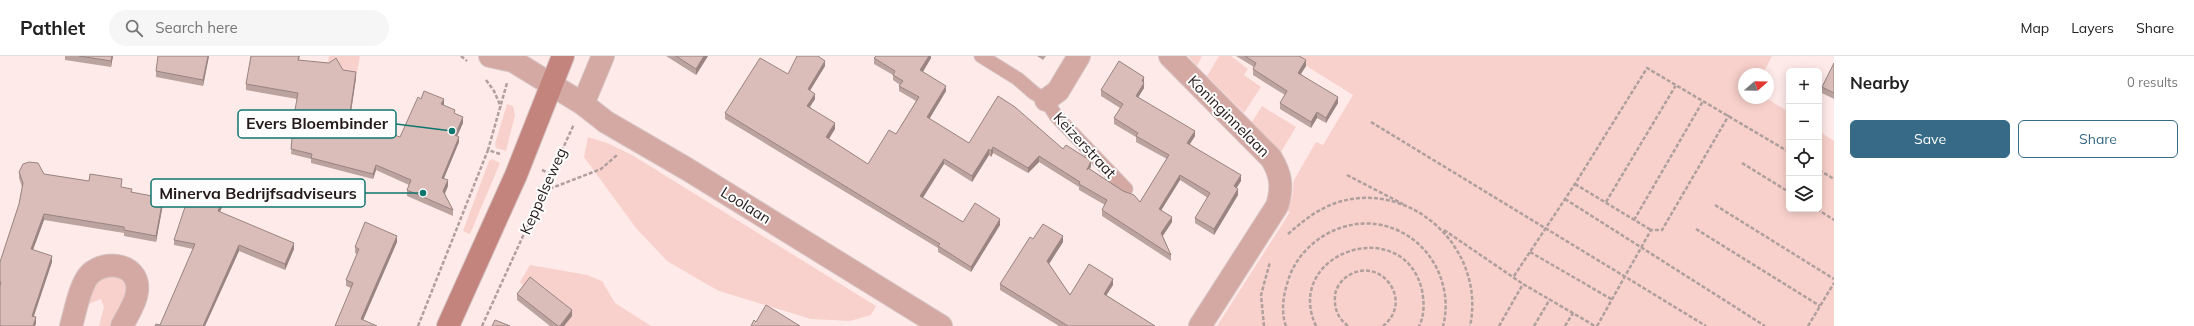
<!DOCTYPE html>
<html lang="en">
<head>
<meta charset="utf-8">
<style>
  :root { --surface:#fff; --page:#f6f6f6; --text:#222; --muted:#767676; --line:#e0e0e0; --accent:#366a87 }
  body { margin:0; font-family:Mulish,sans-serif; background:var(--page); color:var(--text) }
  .controls { position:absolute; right:12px; top:12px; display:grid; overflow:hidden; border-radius:6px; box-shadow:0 2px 10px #0003 }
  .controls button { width:36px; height:36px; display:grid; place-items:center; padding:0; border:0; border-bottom:1px solid var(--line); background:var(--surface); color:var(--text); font:20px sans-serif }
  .compass { position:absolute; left:1738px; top:12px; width:36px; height:36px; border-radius:50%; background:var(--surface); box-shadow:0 2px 10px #0003; rotate:70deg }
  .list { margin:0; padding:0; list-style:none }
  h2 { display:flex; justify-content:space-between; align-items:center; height:52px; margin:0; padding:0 16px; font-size:17px }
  h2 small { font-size:13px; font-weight:400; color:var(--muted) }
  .actions { display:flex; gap:8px; padding:12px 16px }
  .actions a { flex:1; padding:9px 0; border:1px solid var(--accent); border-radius:6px; text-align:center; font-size:14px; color:var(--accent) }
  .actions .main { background:var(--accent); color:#fff }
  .icon { flex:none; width:22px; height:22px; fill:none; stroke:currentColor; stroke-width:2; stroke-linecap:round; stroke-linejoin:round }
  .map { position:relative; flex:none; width:1834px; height:270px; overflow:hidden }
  header { display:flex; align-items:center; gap:24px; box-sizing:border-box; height:56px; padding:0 20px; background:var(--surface); border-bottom:1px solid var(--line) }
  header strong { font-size:19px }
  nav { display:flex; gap:22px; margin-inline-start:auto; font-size:14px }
  .search { width:280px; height:36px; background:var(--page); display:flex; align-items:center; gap:10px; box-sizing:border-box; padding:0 14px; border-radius:22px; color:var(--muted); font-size:15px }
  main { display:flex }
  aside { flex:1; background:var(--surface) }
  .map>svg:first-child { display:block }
  .green { fill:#f9d1cc }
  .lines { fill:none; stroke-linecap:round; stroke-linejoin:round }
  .lane-casing { stroke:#d7c5c4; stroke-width:15 }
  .street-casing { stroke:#d7c5c4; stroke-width:24 }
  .secondary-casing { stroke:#d7c5c4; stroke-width:24 }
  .path { stroke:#af9f9d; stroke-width:2.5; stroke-dasharray:4 2; stroke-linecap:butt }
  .lane { stroke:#d4a8a3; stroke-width:13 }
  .street { stroke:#d4a8a3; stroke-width:22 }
  .secondary { stroke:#c3847e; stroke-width:22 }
  .wall { fill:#bba39f }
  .shaded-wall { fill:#998482 }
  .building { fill:#dabdb9; stroke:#998482 }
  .labels { text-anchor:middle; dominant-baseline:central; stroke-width:4; stroke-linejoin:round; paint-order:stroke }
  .street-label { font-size:15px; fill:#251a19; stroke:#fdfdfd }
  .leader { fill:none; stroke:#0f766e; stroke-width:1.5 }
  .callout-dot { fill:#0f766e; stroke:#fdfdfd; stroke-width:1.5 }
  .callout { fill:#fdfdfd; stroke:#0f766e; stroke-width:1.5 }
  .callout-label { font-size:16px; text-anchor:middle; font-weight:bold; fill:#251a19 }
</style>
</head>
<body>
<header>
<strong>Pathlet</strong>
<div class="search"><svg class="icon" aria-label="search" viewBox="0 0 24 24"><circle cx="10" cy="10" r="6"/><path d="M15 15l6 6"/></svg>Search here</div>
<nav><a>Map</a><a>Layers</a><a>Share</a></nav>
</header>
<main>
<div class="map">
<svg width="1834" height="270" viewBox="0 0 1834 270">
  <rect width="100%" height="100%" fill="#feebe9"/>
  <path class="green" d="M329 0H360L356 22 343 19 327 12Z
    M1188 0H1202L1197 10Z
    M1219 0H1231L1248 13 1244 19 1261 31 1244 57 1207 20Z
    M1293 0H1772L1763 18H1744V42H1766L1789 56V153H1819V75L1834 85V270H1217L1290 156 1287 154 1292 141 1294 124 1316 86 1323 89 1353 39 1292 1Z
    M507 48 513 50 515 59 506 95 496 92 495 88Z
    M1262 50 1296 71 1281 96 1252 66Z
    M588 81 607 87 632 99 876 250 871 259 850 265 811 263 719 235 696 222 667 205 636 172 584 101Z
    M492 103 500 107 470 178 463 175 489 105Z
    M530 209 587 219 602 225 615 247 651 270H554L520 226Z
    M104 217 122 221 129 232 114 270H99L104 251 101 243 84 250 94 225Z"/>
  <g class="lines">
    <g class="lane-casing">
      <path id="lane" d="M981 0 1018 23 1034 37 1046 44 1056 60 1126 133"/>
    </g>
    <g class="street-casing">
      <path id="street" d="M490 0 513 5 583 48 606 66 687 113 941 270
        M1170 0 1271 102C1281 118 1283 131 1277 150L1200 270
        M1046 44 1058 35 1079 0
        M583 48 603 0
        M71 270C75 257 80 228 90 218 107 202 141 209 137 236 136 247 127 260 122 270"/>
    </g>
    <g class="secondary-casing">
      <path id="secondary" d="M448 270 516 119 563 0"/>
    </g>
    <path class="path" d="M461 0 467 5
      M486 24 494 35 501 51
      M1371 66 1706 270
      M500 98 488 94 507 27
      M1742 107 1789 136
      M542 114 551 118
      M1819 114 1834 123
      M1347 119 1403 148
      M1575 128 1651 174
      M544 135 601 113 617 99
      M1565 143 1765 270
      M1606 146 1676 29
      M1715 149 1834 223
      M1817 153 1834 164
      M1634 164 1703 45
      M1696 173 1820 250
      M1444 174 1523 228 1595 270
      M1288 178C1304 164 1320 151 1342 145 1416 126 1486 196 1470 270
      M1530 196 1613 244
      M1514 220 1575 128 1647 12 1789 96
      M418 270 488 94
      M482 270 574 68
      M1264 270 1261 239 1270 206
      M1286 270C1281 257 1283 241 1287 228 1299 182 1353 154 1397 174 1434 190 1453 233 1443 270
      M1316 270C1282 197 1403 156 1422 234 1424 246 1425 259 1419 270
      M1348 270C1338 262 1334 253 1335 240 1335 234 1340 226 1345 222 1378 196 1416 244 1383 270
      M1499 270 1523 228
      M1534 270 1550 243
      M1565 270 1573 257
      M1597 270 1651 174H1662L1729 59
      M1808 270 1834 227"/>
    <use href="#lane" class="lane"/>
    <use href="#street" class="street"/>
    <use href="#secondary" class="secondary"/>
  </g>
  <path class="wall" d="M65 0H113L111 11 65 4Z
    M209 0 203 30 156 21V15Z
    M251 0H300L299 4 343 14 356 22 350 63 400 81 421 43 444 49 455 58 463 67 457 80 459 86 444 122 448 130 445 138 453 154V160L407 140V134L409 129 376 114 373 123 311 107V103L291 98 293 77H292V71L297 43 246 34V28Z
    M666 0H708L696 19Z
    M931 0V2L923 16 946 35 929 63 969 87 1063 93 1091 110 1090 113 1140 146 1167 103 1136 86V81L1114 68V62L1120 52 1101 40V34L1144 21V32L1138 41 1195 80 1190 88 1241 125 1236 132 1238 139 1214 179 1195 167V162L1208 142 1180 124 1161 154 1172 166 1163 180 1171 199V205L1102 160V154L1105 149 1079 134V131L1039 106 1028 117 993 97 991 101 989 99 972 126 944 108 923 142 963 166 1000 169 971 216 938 196V192L725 63V57L788 18 825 10 810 34 815 43 810 51 835 73 829 83 868 108 896 78 916 45 899 35V30L900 29 893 24V19L874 8V2Z
    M1037 0H1046L1043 4Z
    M1236 0H1299L1306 10 1301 18 1338 47 1326 67 1317 62 1311 72 1280 53V47L1285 39 1253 19V13L1254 11Z
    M1834 7V43L1822 37V31Z
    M19 116 44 118 122 131 132 136 163 148 156 186 124 180V177L44 164 33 194 52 206 33 261 36 267 35 270H0V206L19 148 22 131 19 122Z
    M223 149 220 156 294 193 285 214 239 195 205 270H155L160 269 193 193 174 189V184Z
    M1033 183 1063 186 1049 208 1070 239 1113 229 1106 239 1155 270H1059L1000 234V228Z
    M397 186 363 264 335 270 351 232 346 230V224L357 198 355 197V191Z
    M517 238 572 260 564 270H550L517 244Z"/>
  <path class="shaded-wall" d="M112 0H113L111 11V5Z
    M208 0H209L203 30V24Z
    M704 0H708L696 19V13Z
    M929 0H931V2L920 20V14Z
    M1306 4V10L1298 22V17Z
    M825 5V10L808 38V33Z
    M356 16V22L349 69V63Z
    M1144 21V26L1142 25Z
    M1144 27V32L1136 45V40Z
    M946 30V35L927 67V61Z
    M815 38V43L807 55V50Z
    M1338 41V47L1326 67V62Z
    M444 43V49L441 54V48Z
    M1317 56V62L1311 72V66Z
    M463 61V67L455 85V79Z
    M835 67V73L826 87V81Z
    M1195 75V80L1187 92V87Z
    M459 81V86L442 127V122Z
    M993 91V97L991 101V95Z
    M989 93V99L972 126V120Z
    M1039 100V106L1028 117V112Z
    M944 103V108L920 146V140Z
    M1091 105V110L1087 119V114Z
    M376 109V114L373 123V118Z
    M1180 119V124L1159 158V153Z
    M1241 119V125L1234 136V130Z
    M448 124V130L443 141V135Z
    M1238 133V139L1214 179V173Z
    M163 142V148L156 186V180Z
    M223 143V149L218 160V155Z
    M44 158V164L31 199V193Z
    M1172 161V166L1161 182V177Z
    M1000 163V169L971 216V211Z
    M397 180V186L361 269V263Z
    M1063 180V186L1047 211V205Z
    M294 187V193L285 214V208Z
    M239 189V195L205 270H203Z
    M52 200V206L32 266V260Z
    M1113 223V229L1104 243V238Z
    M572 254V260L564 270H560Z
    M36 261V267L35 270H33Z"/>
  <path class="building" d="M79 0H112L111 5Z
    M158 0H208L203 24 156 15Z
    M251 0H299L298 4 329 7 336 2 343 14 356 16 349 63 400 81 418 41 421 43 424 35 444 43 441 48 455 54 454 57 463 61 455 79 459 81 442 122 448 124 443 135 453 154 407 134 411 124 376 109 373 118 311 102 312 98 291 93 293 71H292L298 37 246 28Z
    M676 0H704L696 13Z
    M797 0H818L825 5 808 33 815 38 807 50 835 67 826 81 868 108 889 74 896 78 919 41 899 30 903 25 893 19 895 15 874 2 876 0H929L920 14 946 30 927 61 969 87 998 40 1015 51 1063 93 1066 89 1091 105 1087 114 1088 112 1123 135 1134 139 1140 146 1169 99 1136 80 1138 77 1114 62 1123 48 1101 34 1119 5 1144 21 1142 25 1144 27 1136 40 1195 75 1187 87 1241 119 1234 130 1238 133 1214 173 1195 162 1210 137 1180 119 1159 153 1172 161 1161 177 1171 199 1102 154 1107 144 1079 128 1080 126 1039 100 1028 112 993 91 991 95 989 93 972 120 944 103 920 140 963 166 975 147 1000 163 971 211 938 190 940 188 725 57 760 2 788 18Z
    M1245 0H1299L1306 4 1298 17 1338 41 1326 62 1317 56 1311 66 1280 47 1287 35 1253 13 1256 7Z
    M1834 7V37L1822 31Z
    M29 106 38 107 44 118 89 125 90 118 122 123 121 131 132 133 131 136 163 142 156 180 124 174V171L44 158 31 193 52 200 32 260 36 261 33 270H0V230L1 226H0V206L19 148 23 127 19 116 23 108Z
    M192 130 223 143 218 155 294 187 285 208 239 189 203 270H155L156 268 160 269 195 188 174 184Z
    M365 166 397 180 361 263 377 270H335L353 227 346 224 359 193 355 191Z
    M1043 168 1063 180 1047 205 1070 239 1089 208 1113 223 1104 238 1155 270H1068L1000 228 1030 181 1033 183Z
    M530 221 572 254 560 270H558L517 238Z
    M766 249 800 270H751L754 264 756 266Z
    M495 264 510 270H492Z"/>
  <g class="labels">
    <g class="street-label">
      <text transform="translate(1229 60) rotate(45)">Koninginnelaan</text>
      <text transform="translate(1085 89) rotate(47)">Keizerstraat</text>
      <text transform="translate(543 135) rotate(-66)">Keppelseweg</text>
      <text transform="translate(746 149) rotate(32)">Loolaan</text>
    </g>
  </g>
  <path class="leader" d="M452 75L396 68M423 137L365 137"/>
  <g class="callout-dot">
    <circle cx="452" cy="75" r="4"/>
    <circle cx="423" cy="137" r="4"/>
  </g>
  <g class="callout">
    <rect x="238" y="54" width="158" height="28" rx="4"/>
    <rect x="151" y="123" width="214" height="28" rx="4"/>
  </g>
  <g class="callout-label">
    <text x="317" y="73">Evers Bloembinder</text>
    <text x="258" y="143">Minerva Bedrijfsadviseurs</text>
  </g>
</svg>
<div class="controls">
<button>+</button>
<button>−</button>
<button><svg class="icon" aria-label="locate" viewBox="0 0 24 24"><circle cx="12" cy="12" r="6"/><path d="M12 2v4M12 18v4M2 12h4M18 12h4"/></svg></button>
<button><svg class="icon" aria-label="layers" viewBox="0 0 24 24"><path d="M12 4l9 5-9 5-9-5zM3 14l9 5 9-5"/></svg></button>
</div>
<svg class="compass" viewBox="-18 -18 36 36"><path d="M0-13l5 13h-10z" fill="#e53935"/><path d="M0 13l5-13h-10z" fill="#767676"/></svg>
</div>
<aside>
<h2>Nearby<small>0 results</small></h2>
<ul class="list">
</ul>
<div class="actions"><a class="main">Save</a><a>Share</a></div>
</aside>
</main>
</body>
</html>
